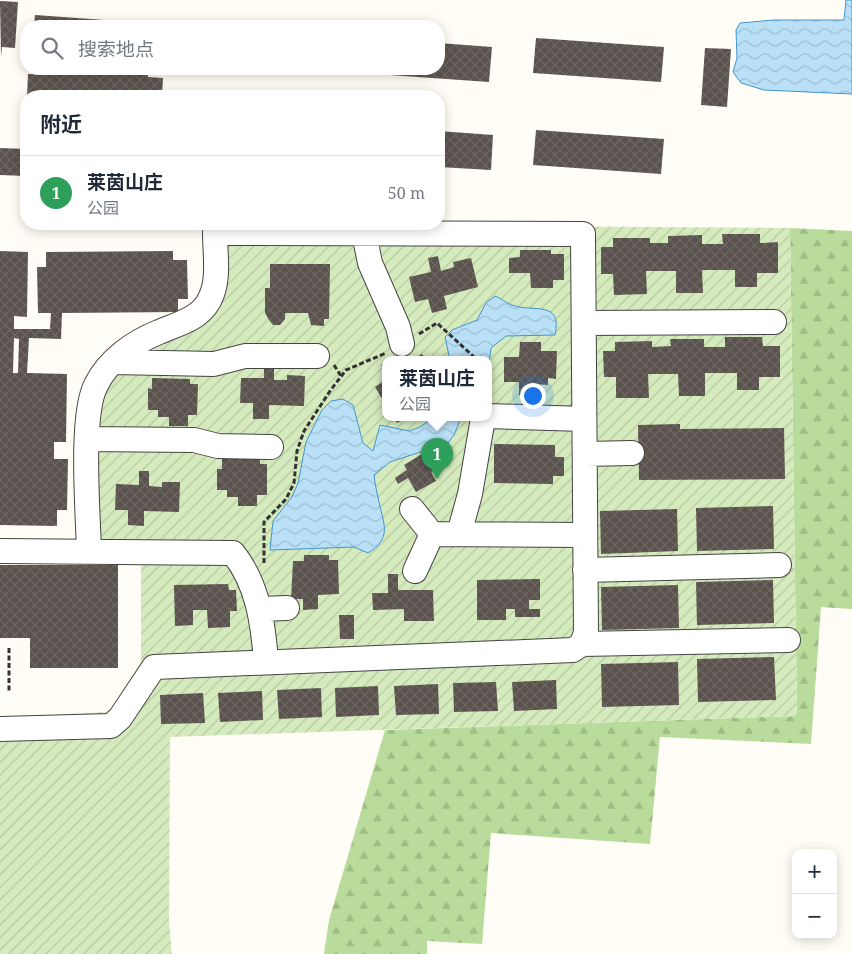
<!DOCTYPE html>
<html lang="zh">
<head>
<meta charset="utf-8">
<style>
  :root { --surface:#fff; --page:#f2f2f3; --text:#1f2937; --muted:#747a83; --line:#e0e1e3; --accent:#c4262e }
  body { margin:0; font-family:"Noto Serif","Noto Sans SC",serif; background:var(--page); color:var(--text) }
  .controls { position:absolute; right:15px; bottom:15px; display:grid; overflow:hidden; border-radius:10px; box-shadow:0 2px 12px #0003 }
  .controls button { width:45px; height:45px; display:grid; place-items:center; padding:0; border:0; border-bottom:1px solid var(--line); background:var(--surface); color:var(--text); font:25px sans-serif }
  .you { position:absolute; left:532px; top:395px; width:18px; height:18px; margin:-12px; border:4px solid #fff; border-radius:50%; background:#1a73e8; box-shadow:0 0 0 8px #1a73e833 }
  .badge { display:grid; place-items:center; width:32px; height:32px; border-radius:50%; background:var(--accent); color:#fff; font-size:16px; font-weight:700 }
  .pin { position:absolute; translate:-50% -41px; filter:drop-shadow(0 1px 2px #0008) }
  .pin::after { content:''; position:absolute; top:26px; width:18px; height:15px; background:inherit; clip-path:polygon(0 0,100% 0,50% 100%) }
  .popup { position:absolute; left:382px; top:356px; width:110px; height:65px; box-sizing:border-box; display:grid; place-content:center; border-radius:10px; background:var(--surface); filter:drop-shadow(0 1px 4px #0005); font-size:16px; white-space:nowrap; color:var(--muted) }
  .popup b { font-size:19px; color:var(--text) }
  .popup::after { content:''; position:absolute; left:50%; top:100%; margin-left:-10px; border:10px solid transparent; border-top-color:var(--surface) }
  .list { margin:0; padding:0; list-style:none }
  h2 { display:flex; justify-content:space-between; align-items:center; height:65px; margin:0; padding:0 20px; font-size:21px }
  h2 small { font-size:16px; font-weight:400; color:var(--muted) }
  .list li { display:grid; grid-template-columns:32px 1fr auto; gap:15px; align-items:center; box-sizing:border-box; height:75px; padding:0 20px; border-top:1px solid var(--line) }
  .list b { display:block; font-size:19px; white-space:nowrap }
  .list p { margin:0; font-size:16px; white-space:nowrap; color:var(--muted) }
  .list em { font-size:16px; font-style:normal; color:var(--muted) }
  .icon { flex:none; width:28px; height:28px; fill:none; stroke:currentColor; stroke-width:2; stroke-linecap:round; stroke-linejoin:round }
  .map { position:relative; flex:none; width:852px; height:954px; overflow:hidden }
  .search { position:absolute; background:var(--surface); box-shadow:0 2px 12px #0003; left:20px; top:20px; width:425px; height:55px; display:flex; align-items:center; gap:12px; box-sizing:border-box; padding:0 18px; border-radius:20px; color:var(--muted); font-size:19px }
  .panel { position:absolute; background:var(--surface); box-shadow:0 2px 12px #0003; left:20px; top:90px; width:425px; height:140px; border-radius:20px }
  .map>svg:first-child { display:block }
  .forest { fill:url(#forest-firs) }
  .garden { fill:url(#garden-furrows); fill-rule:evenodd }
  .water { fill:url(#water-waves); stroke:#3f96cf }
  .building { fill:url(#building-cross-hatch); fill-rule:evenodd }
  .lines { fill:none; stroke-linecap:round; stroke-linejoin:round }
  .minor-casing { stroke:#444; stroke-width:26 }
  .path { stroke:#333; stroke-width:3; stroke-dasharray:5 2.5; stroke-linecap:butt }
  .minor { stroke:#fff; stroke-width:24 }
</style>
</head>
<body>
<div class="map">
<svg width="852" height="954" viewBox="0 0 852 954">
  <defs>
    <pattern id="forest-firs" width="22" height="20" patternUnits="userSpaceOnUse" patternTransform="scale(1.25)"><rect width="22" height="20" fill="#b9dc9c"/><path d="M5 1l3.5 6h-7zM16 11l3.5 6h-7z" fill="#9ebc85"/></pattern>
    <pattern id="garden-furrows" width="10" height="10" patternUnits="userSpaceOnUse" patternTransform="scale(1.25)"><rect width="10" height="10" fill="#d5ebbd"/><path d="M-1 1l2-2M0 10L10 0M9 11l2-2" fill="none" stroke="#b6c8a1"/></pattern>
    <pattern id="water-waves" width="16" height="10" patternUnits="userSpaceOnUse" patternTransform="scale(1.25)"><rect width="16" height="10" fill="#b9e0f7"/><path d="M0 5q4-4 8 0t8 0" fill="none" stroke="#9ebfd3"/></pattern>
    <pattern id="building-cross-hatch" width="8" height="8" patternUnits="userSpaceOnUse" patternTransform="scale(1.25)"><rect width="8" height="8" fill="#5a524d"/><path d="M0 0l8 8M0 8l8-8" fill="none" stroke="#6d6662"/></pattern>
  </defs>
  <rect width="100%" height="100%" fill="#fffdf5"/>
  <path class="forest" d="M790 228 852 231V609L821 607 811 744 660 737 650 844 491 833 482 944 427 941V954H324L329 920 385 730 797 716Z"/>
  <path class="garden" d="M203 224 790 228 797 716 170 737 169 923 172 954H0V718L106 712 113 707 141 662V561H82L80 407 199 299C207 276 203 249 203 224ZM386 360H488V418H386Z"/>
  <path class="water" d="M846 0H852V94L764 90 741 83 733 72 737 58 736 30 740 23 774 20H844Z
    M495 296C501 298 506 303 512 305 532 313 563 299 555 335L506 336 491 348 488 372V360H450L445 337 452 330 477 320 486 303Z
    M343 399 353 405 363 443 373 451 380 425 409 431 420 427 433 418H461L454 435 448 443 390 462 374 475C375 484 377 493 379 502 384 525 392 538 368 553L354 547 270 550 273 521 292 497 298 483 306 442 322 410 331 401Z"/>
  <path class="building" d="M0 1 18 2 15 48 2 47 1 57Z
    M35 15 174 25V26H34Z
    M536 38 664 47 661 82 533 73Z
    M439 43 492 47 489 82 361 73V69H439Z
    M705 48 731 49 727 107 701 105Z
    M94 69 112 70 111 75H124L125 70 148 72V77L163 78 162 96H27L28 74 45 75V70L94 74Z
    M320 69H332V71L319 70Z
    M536 130 664 139 661 174 533 165Z
    M439 131 493 135 491 170 439 167Z
    M0 148 26 149V176L0 175Z
    M722 234H760V243L778 242V273H757V287H735V270H702L703 293H676V271H646L647 294 614 295 613 274H601V247H613V238H650V243H668V236L702 235V244H723Z
    M520 250H551V254H564V280H553V288H531L530 273H509V258L520 257Z
    M0 251 28 252 27 317 14 316V329H50L51 313H38L37 267H46V252L173 251V260H187L188 299H178V312L62 313 61 339 29 338 27 373 67 374 66 442H54V459H68L67 510H57V526L0 525ZM14 338 19 339 18 373H13Z
    M438 256 441 271 454 267 453 262 471 258 478 287 444 296 447 309 432 313 428 299 415 302 409 277 431 272 428 258Z
    M270 264H330L329 319H324V326L311 325 308 313H285V319L280 325H273L269 320 265 313V288H270Z
    M725 337H762L763 346H780V377H759V390H737V373H705V396H679L678 374H648L649 398H616V377H604L603 351H615V342L652 341V347L671 346 670 339H704V347H725Z
    M520 342H541V351H557L556 379 548 378V385L535 384V395H519V382H504V357H519Z
    M422 354 426 360H412Z
    M386 362V373L381 365Z
    M264 365H274V380H287V375L305 376 304 406 269 405V419H253V403H240L241 378H264Z
    M152 378 190 379V384H198L197 415H188V426H169V417H158V410H148V388L152 389Z
    M386 380V405L375 387Z
    M394 418H406L397 423Z
    M680 424V429L784 428 785 479 639 480 638 425Z
    M494 444 555 445V457H564V476H553V484L494 483Z
    M422 454 426 461 435 455 441 466 431 472 436 481 416 492 408 478 398 484 395 478 407 470 404 465Z
    M222 459H260V464H267V495H257V506H238V497H227V490H217V469H222Z
    M139 471H149V486L162 487V482H180L179 512 144 511V526L128 525V510H115L116 484 139 485Z
    M773 506 774 549 697 551 696 508Z
    M677 509 678 551 601 554 600 511Z
    M304 555H329V560H338L339 594 318 595V609L303 610V599H291L293 561H304Z
    M0 565H118V668H30V638H0Z
    M388 574H398V590H433L434 621H404V609L373 610 372 593H388Z
    M540 579V600H529V609H540V617H515V609H506V620H477V580Z
    M773 580 774 623 697 625 696 582Z
    M228 584 229 590H236L237 611H230V627L208 628 207 610H193V625L175 626 174 585Z
    M678 585 679 628 602 630 601 587Z
    M339 615H354V639H340Z
    M774 657 776 700 698 702 697 659Z
    M678 662 679 705 602 707 601 664Z
    M556 680 557 709 514 711 512 682Z
    M496 682 498 711 454 712 453 683Z
    M438 684 439 714 396 715 394 686Z
    M378 686 379 715 336 717 335 688Z
    M321 688 322 717 279 719 277 690Z
    M262 691 263 720 220 722 218 693Z
    M203 693 205 723 161 724 160 695Z"/>
  <g class="lines">
    <g class="minor-casing">
      <path id="minor" d="M364 233 370 263 398 327 402 344
        M584 323 774 322
        M113 362 214 364 245 356H317
        M488 416 584 419
        M88 439 194 440 218 446 271 447
        M585 454 632 453
        M412 509 432 534 585 535
        M459 534 470 494 483 418
        M0 551 233 553C258 584 263 623 266 661
        M585 570 779 565
        M415 571 432 534
        M260 609 287 608
        M582 644 788 640
        M0 729 111 726 120 718 154 667 573 650 582 644 586 632 583 234 215 233C215 253 219 276 212 294 204 318 180 323 159 332 134 342 108 360 96 385 80 415 88 513 89 551"/>
    </g>
    <path class="path" d="M419 334 437 323 473 356 469 360
      M334 365 341 376
      M264 563V522L286 499 294 483 297 451 304 431 330 391 346 370 386 353
      M9 648V691"/>
    <use href="#minor" class="minor"/>
  </g>
</svg>
<div class="controls">
<button>+</button>
<button>−</button>
</div>
<div class="you"></div>
<div class="pin badge" style="left:437px;top:479px;background:#2e9e5b">1</div>
<div class="popup"><b>莱茵山庄</b>公园</div>
<div class="search"><svg class="icon" aria-label="search" viewBox="0 0 24 24"><circle cx="10" cy="10" r="6"/><path d="M15 15l6 6"/></svg>搜索地点</div>
<section class="panel">
<h2>附近<small></small></h2>
<ul class="list">
<li><span class="badge" style="background:#2e9e5b">1</span><div><b>莱茵山庄</b><p>公园</p></div><em>50 m</em></li>
</ul>
</section>
</div>
</body>
</html>
